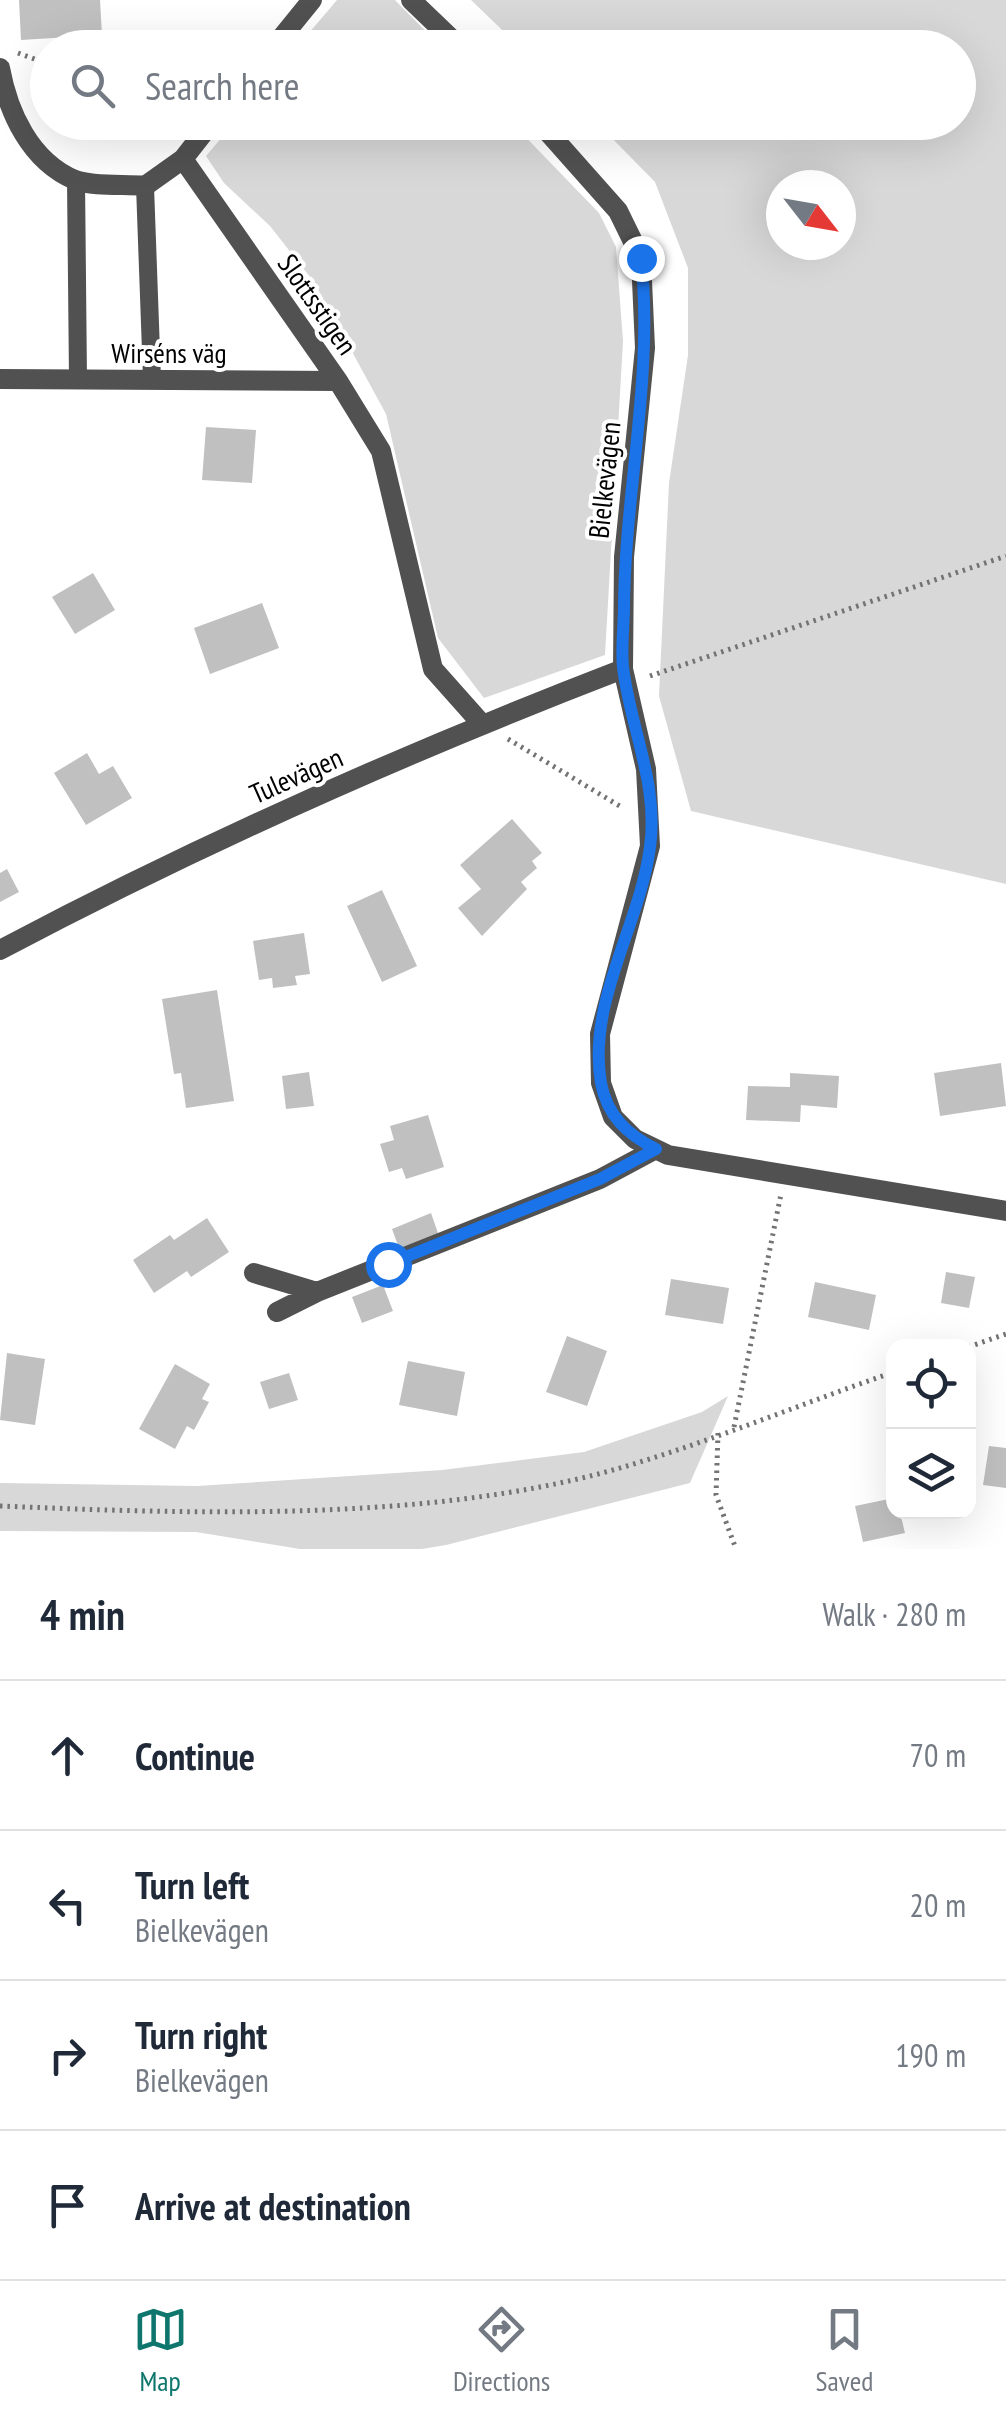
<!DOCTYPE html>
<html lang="en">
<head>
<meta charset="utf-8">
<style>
  :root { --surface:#fff; --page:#f6f6f7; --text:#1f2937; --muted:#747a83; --line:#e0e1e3; --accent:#0f766e }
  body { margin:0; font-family:"PT Sans Narrow",sans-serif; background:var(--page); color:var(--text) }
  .controls { position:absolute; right:30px; bottom:30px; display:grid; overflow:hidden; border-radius:20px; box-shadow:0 10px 40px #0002 }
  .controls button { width:90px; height:90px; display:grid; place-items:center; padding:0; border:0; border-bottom:2px solid var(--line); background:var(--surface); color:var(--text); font:50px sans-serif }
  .compass { position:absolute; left:766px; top:170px; width:90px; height:90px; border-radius:50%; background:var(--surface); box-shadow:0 10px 40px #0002; rotate:121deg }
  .stop { position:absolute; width:30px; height:30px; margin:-22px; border:8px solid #1a73e8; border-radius:50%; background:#fff }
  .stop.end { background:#1a73e8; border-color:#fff; box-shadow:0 2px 10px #0008 }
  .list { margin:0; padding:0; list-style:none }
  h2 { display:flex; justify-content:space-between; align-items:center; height:130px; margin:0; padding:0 40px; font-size:42px }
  h2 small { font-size:32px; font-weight:400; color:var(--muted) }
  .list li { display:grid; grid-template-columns:65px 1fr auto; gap:30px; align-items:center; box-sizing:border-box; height:150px; padding:0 40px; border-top:2px solid var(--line) }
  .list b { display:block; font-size:38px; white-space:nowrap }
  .list p { margin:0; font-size:32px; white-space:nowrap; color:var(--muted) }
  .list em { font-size:32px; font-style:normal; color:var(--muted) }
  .icon { flex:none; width:55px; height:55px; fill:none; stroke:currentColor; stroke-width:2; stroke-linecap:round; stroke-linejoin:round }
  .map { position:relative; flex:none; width:1006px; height:1549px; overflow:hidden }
  .search { position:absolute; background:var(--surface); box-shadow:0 10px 40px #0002; left:30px; right:30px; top:30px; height:110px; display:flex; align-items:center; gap:25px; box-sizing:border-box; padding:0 35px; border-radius:55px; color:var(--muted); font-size:38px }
  .sheet { height:730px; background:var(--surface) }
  nav { display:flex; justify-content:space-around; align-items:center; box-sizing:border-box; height:140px; border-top:2px solid var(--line); background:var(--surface); font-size:28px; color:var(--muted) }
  nav a { display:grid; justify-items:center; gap:5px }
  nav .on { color:var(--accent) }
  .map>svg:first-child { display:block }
  .green { fill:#d8d8d8; fill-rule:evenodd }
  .building { fill:#c0c0c0 }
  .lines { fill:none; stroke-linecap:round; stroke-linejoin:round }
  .path { stroke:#737373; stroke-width:5; stroke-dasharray:2.5 5; stroke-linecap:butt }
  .service { stroke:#515151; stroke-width:18 }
  .minor { stroke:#515151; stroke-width:20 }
  .route { stroke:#1a73e8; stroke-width:12 }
  .labels { text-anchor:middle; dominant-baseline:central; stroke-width:8; stroke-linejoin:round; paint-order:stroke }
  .street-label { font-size:28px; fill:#000; stroke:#fff }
</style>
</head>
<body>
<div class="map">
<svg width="1006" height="1549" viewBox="0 0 1006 1549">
  <rect width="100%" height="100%" fill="#fff"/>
  <path class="green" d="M337 0H395L441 47H297Z
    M471 0H1006V884L691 811 659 696 669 483 688 355V268L655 182 597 123 958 122V48L520 47ZM841 185V245H781V185Z
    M234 123H512L599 213 616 247 623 341 605 655 484 698 438 638 386 414 314 282 270 226 224 183 206 156Z
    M728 1396 690 1483 446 1545 422 1549H300L196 1532 0 1531V1483L197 1486 442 1470 584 1452 702 1412Z"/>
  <path class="building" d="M19 0H100L102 35 21 40Z
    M206 427 256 430 252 483 202 480Z
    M93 573 115 610 75 634 52 597Z
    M262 603 279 648 210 674 194 628Z
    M87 753 99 774 113 766 132 798 86 825 54 773Z
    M512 819 542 853 532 861 537 868 521 882 527 889 482 936 458 908 481 889 460 865Z
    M7 869 19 892 0 902V873Z
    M382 890 417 966 382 982 347 906Z
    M304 933 310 974 295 976 297 985 273 988 272 978 259 980 253 941Z
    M217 990 234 1101 186 1108 181 1073 174 1074 162 999Z
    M1001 1063 1006 1106 940 1116 934 1073Z
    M309 1072 314 1106 286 1109 282 1076Z
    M790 1073 839 1076 837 1108 801 1105 800 1122 746 1120 748 1086 790 1087Z
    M428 1115 444 1167 406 1179 402 1168 389 1172 380 1144 394 1140 390 1126Z
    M431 1213 439 1236 400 1251 392 1229Z
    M207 1218 229 1252 191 1277 187 1271 154 1293 133 1260 170 1235 174 1240Z
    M946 1272 975 1277 969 1308 941 1303Z
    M671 1279 729 1288 723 1324 665 1315Z
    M815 1282 876 1295 869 1330 808 1317Z
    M383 1285 393 1311 362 1323 352 1297Z
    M567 1336 607 1351 587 1406 546 1392Z
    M7 1353 45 1359 35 1425 0 1420Z
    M408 1361 465 1372 457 1416 399 1405Z
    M175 1364 210 1384 202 1399 209 1402 194 1430 187 1426 175 1449 139 1429Z
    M289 1373 298 1400 269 1409 260 1382Z
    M989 1446 1006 1448V1488L983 1485Z
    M894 1498V1512H900L905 1533 863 1542 855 1506Z"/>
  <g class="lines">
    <path class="path" d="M18 53 48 64
      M650 676 1006 556
      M508 739 623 808
      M968 1347 1006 1334
      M734 1427 781 1194
      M718 1433 716 1495 736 1549
      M0 1506C193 1514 426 1522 613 1470 708 1443 800 1404 894 1372"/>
    <path class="service" d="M76 180 78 379
      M145 186 152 379"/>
    <path class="minor" d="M411 0 461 48
      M273 48 312 0
      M0 68C8 112 30 161 75 180 94 187 125 184 145 186L183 159 338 381 381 451 433 669 481 723
      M539 122 618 211 641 258 645 348 624 557 623 669 646 769 650 846 600 1034 601 1083 613 1117 635 1139 668 1155 1006 1211
      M183 159 212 122
      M0 379 338 381
      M0 950C202 843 410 751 623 669
      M254 1273 317 1292 600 1179 656 1149
      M277 1312 317 1292"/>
  </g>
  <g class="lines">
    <path class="route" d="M388 1264 600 1179 656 1149C628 1135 607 1116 601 1083 587 1002 640 925 650 847 659 785 630 727 623 667 621 648 624 626 624 606 625 490 654 374 641 258"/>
  </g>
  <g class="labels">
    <g class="street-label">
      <text transform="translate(318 304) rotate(55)">Slottsstigen</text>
      <text x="169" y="352">Wirséns väg</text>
      <text transform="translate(604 480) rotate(-84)">Bielkevägen</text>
      <text transform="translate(296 775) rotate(-24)">Tulevägen</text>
    </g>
  </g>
</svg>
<div class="controls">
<button><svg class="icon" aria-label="locate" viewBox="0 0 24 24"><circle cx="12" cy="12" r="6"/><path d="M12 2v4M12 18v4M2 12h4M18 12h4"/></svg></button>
<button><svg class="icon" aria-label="layers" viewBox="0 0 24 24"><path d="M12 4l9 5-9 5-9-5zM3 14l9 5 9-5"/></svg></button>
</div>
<svg class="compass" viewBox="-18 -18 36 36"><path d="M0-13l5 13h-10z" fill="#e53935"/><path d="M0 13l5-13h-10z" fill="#747a83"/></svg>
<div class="stop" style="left:388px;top:1264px"></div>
<div class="stop end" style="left:641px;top:258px"></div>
<div class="search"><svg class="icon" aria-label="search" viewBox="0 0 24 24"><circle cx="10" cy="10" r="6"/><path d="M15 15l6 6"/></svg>Search here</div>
</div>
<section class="sheet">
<h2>4 min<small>Walk · 280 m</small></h2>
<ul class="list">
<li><svg class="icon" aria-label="ahead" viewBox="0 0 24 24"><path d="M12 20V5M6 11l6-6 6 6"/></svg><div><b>Continue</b></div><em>70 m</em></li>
<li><svg class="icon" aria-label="left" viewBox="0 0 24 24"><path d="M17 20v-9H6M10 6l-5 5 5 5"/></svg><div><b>Turn left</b><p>Bielkevägen</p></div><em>20 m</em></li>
<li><svg class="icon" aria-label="right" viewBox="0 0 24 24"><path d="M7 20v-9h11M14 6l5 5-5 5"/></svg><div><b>Turn right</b><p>Bielkevägen</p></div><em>190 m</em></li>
<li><svg class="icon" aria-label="arrive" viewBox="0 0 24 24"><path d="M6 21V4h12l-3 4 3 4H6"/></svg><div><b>Arrive at destination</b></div></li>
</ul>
</section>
<nav>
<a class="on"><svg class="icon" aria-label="map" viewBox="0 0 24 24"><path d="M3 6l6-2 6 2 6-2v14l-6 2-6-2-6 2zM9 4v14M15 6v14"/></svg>Map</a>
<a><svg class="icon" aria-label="directions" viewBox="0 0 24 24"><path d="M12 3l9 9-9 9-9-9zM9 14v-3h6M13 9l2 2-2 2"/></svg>Directions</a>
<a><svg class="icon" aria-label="saved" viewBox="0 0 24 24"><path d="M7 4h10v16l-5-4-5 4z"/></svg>Saved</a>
</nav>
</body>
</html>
